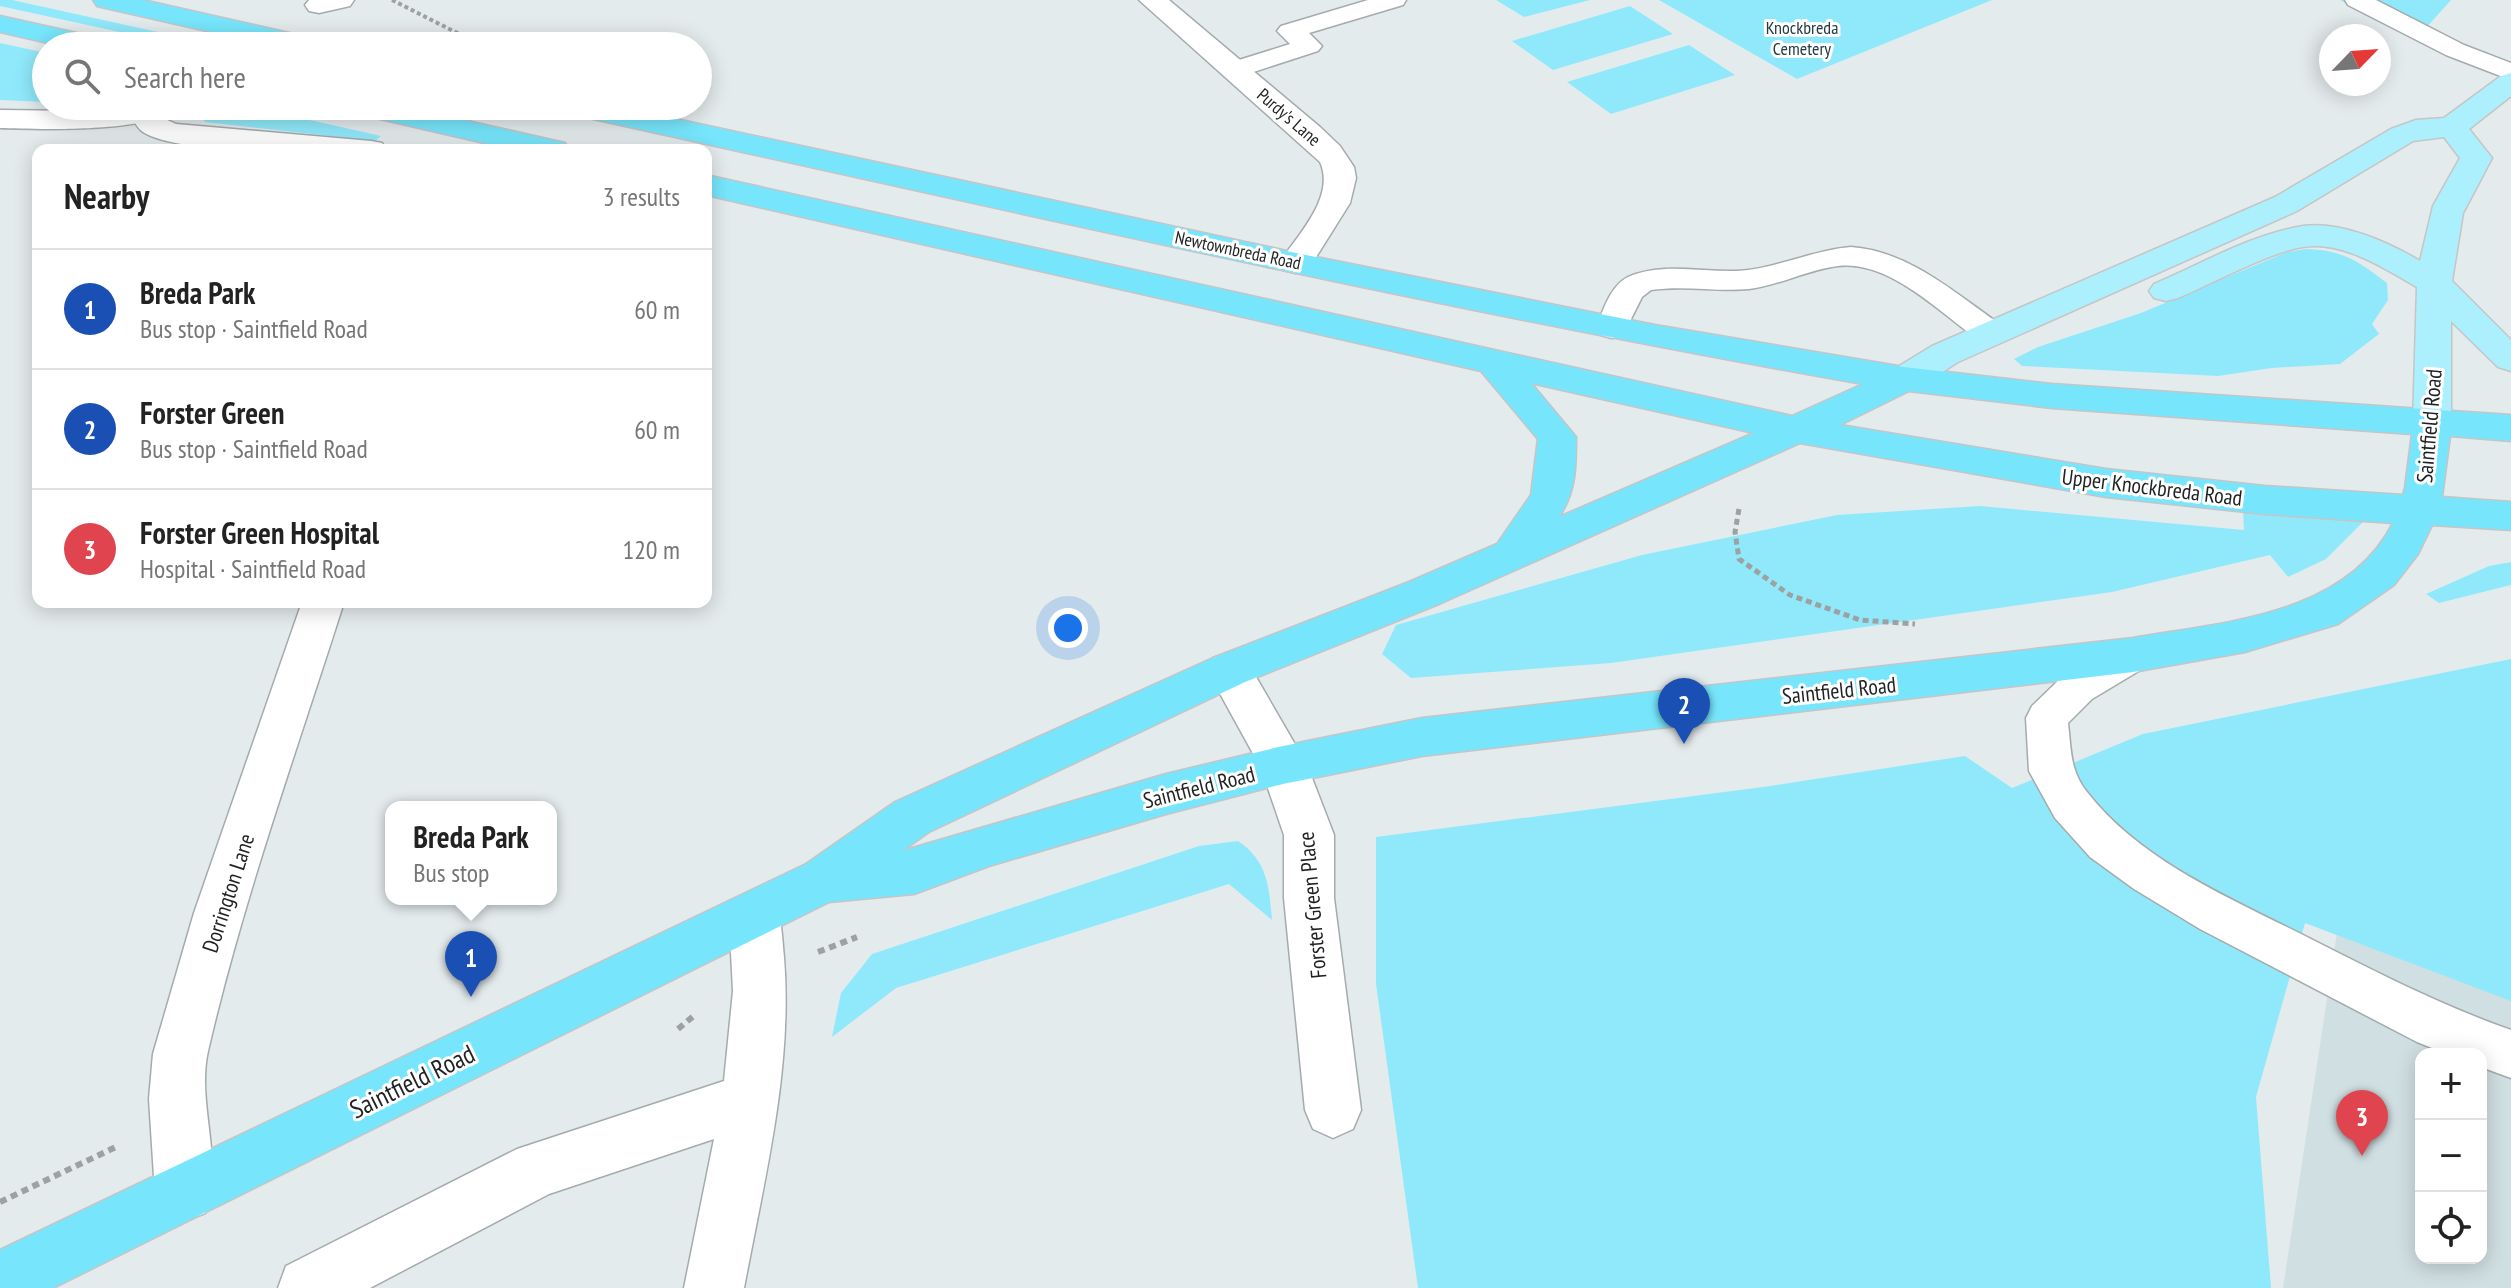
<!DOCTYPE html>
<html lang="en">
<head>
<meta charset="utf-8">
<style>
  :root { --surface:#fff; --page:#f6f6f6; --text:#222; --muted:#767676; --line:#e0e0e0; --accent:#1a73e8 }
  body { margin:0; font-family:"PT Sans Narrow",sans-serif; background:var(--page); color:var(--text) }
  .controls { position:absolute; right:24px; bottom:24px; display:grid; overflow:hidden; border-radius:16px; box-shadow:0 4px 20px #0003 }
  .controls button { width:72px; height:72px; display:grid; place-items:center; padding:0; border:0; border-bottom:2px solid var(--line); background:var(--surface); color:var(--text); font:40px sans-serif }
  .compass { position:absolute; left:2319px; top:24px; width:72px; height:72px; border-radius:50%; background:var(--surface); box-shadow:0 4px 20px #0003; rotate:65deg }
  .you { position:absolute; left:1068px; top:628px; width:28px; height:28px; margin:-20px; border:6px solid #fff; border-radius:50%; background:#1a73e8; box-shadow:0 0 0 12px #1a73e833 }
  .badge { display:grid; place-items:center; width:52px; height:52px; border-radius:50%; background:var(--accent); color:#fff; font-size:26px; font-weight:700 }
  .pin { position:absolute; translate:-50% -66px; filter:drop-shadow(0 2px 4px #0008) }
  .pin::after { content:''; position:absolute; top:42px; width:28px; height:24px; background:inherit; clip-path:polygon(0 0,100% 0,50% 100%) }
  .popup { position:absolute; left:385px; top:801px; width:172px; height:104px; box-sizing:border-box; display:grid; place-content:center; border-radius:16px; background:var(--surface); filter:drop-shadow(0 2px 6px #0005); font-size:26px; white-space:nowrap; color:var(--muted) }
  .popup b { font-size:30px; color:var(--text) }
  .popup::after { content:''; position:absolute; left:50%; top:100%; margin-left:-16px; border:16px solid transparent; border-top-color:var(--surface) }
  .list { margin:0; padding:0; list-style:none }
  h2 { display:flex; justify-content:space-between; align-items:center; height:104px; margin:0; padding:0 32px; font-size:34px }
  h2 small { font-size:26px; font-weight:400; color:var(--muted) }
  .list li { display:grid; grid-template-columns:52px 1fr auto; gap:24px; align-items:center; box-sizing:border-box; height:120px; padding:0 32px; border-top:2px solid var(--line) }
  .list b { display:block; font-size:30px; white-space:nowrap }
  .list p { margin:0; font-size:26px; white-space:nowrap; color:var(--muted) }
  .list em { font-size:26px; font-style:normal; color:var(--muted) }
  .icon { flex:none; width:44px; height:44px; fill:none; stroke:currentColor; stroke-width:2; stroke-linecap:round; stroke-linejoin:round }
  .map { position:relative; flex:none; width:2511px; height:1288px; overflow:hidden }
  .search { position:absolute; background:var(--surface); box-shadow:0 4px 20px #0003; left:32px; top:32px; width:680px; height:88px; display:flex; align-items:center; gap:20px; box-sizing:border-box; padding:0 28px; border-radius:44px; color:var(--muted); font-size:30px }
  .panel { position:absolute; background:var(--surface); box-shadow:0 4px 20px #0003; left:32px; top:144px; width:680px; height:464px; border-radius:16px }
  .map>svg:first-child { display:block }
  .built { fill:#d0dfe2; fill-rule:evenodd }
  .green { fill:#90e9fb }
  .lines { fill:none; stroke-linecap:round; stroke-linejoin:round }
  .lane-casing { stroke:#a5abac; stroke-width:3 }
  .street-casing { stroke:#a5abac; stroke-width:3 }
  .secondary-casing { stroke:#a5abac; stroke-width:3 }
  .primary-casing { stroke:#c5c5c6; stroke-width:3 }
  .highway-casing { stroke:#c5c5c6; stroke-width:3 }
  .path-far2 { stroke:#9ca1a2; stroke-width:4; stroke-dasharray:4 3; stroke-linecap:butt }
  .path-far1 { stroke:#9ca1a2; stroke-width:5; stroke-dasharray:6 4; stroke-linecap:butt }
  .path { stroke:#9ca1a2; stroke-width:6; stroke-dasharray:7 5; stroke-linecap:butt }
  .lane { fill:#fff; fill-rule:evenodd }
  .street { fill:#fff; fill-rule:evenodd }
  .secondary { fill:#fff; fill-rule:evenodd }
  .primary { fill:#adf0fd; fill-rule:evenodd }
  .highway { fill:#77e6fc; fill-rule:evenodd }
  .labels { text-anchor:middle; dominant-baseline:central; stroke-width:6; stroke-linejoin:round; paint-order:stroke }
  .far-park-label { font-size:18px; fill:#243b40; stroke:#fff }
  .far-street-label { font-size:18px; fill:#1f2122; stroke:#fff }
  .street-label { font-size:22px; fill:#1f2122; stroke:#fff }
  .near-street-label { font-size:26px; fill:#1f2122; stroke:#fff }
</style>
</head>
<body>
<div class="map">
<svg width="2511" height="1288" viewBox="0 0 2511 1288">
  <rect width="100%" height="100%" fill="#e4ebec"/>
  <path class="built" d="M2342 900 2511 948V1288H2283ZM2421 1054H2481V1258H2421Z"/>
  <path class="green" d="M0 0H12L217 45 184 46 0 6Z
    M1496 0H1590L1524 17Z
    M1659 0H1992L1797 79Z
    M2340 0H2451L2416 39Z
    M1630 6 1673 34 1553 70 1512 41Z
    M0 43 46 53V102L0 100Z
    M1689 45 1735 75 1611 114 1567 82Z
    M247 106 381 136 375 141 205 122 202 118 226 107Z
    M2306 249C2343 250 2358 261 2387 283L2388 300 2372 324 2379 334 2340 364 2272 368 2218 376 2022 366 2014 359 2038 347 2141 313 2287 252Z
    M1980 506 2244 530 2243 510 2357 517 2364 521 2326 559 2288 577 2270 555 2112 592 1611 663 1411 678 1382 654 1396 625 1642 555 1837 515Z
    M2511 562V585L2439 603 2426 594 2489 566Z
    M2511 659V1001L2305 923 2256 1097 2271 1288H1418L1376 984V837L1763 787 1965 756 2012 788 2143 734Z
    M1238 841C1268 861 1269 887 1272 920L1229 884 896 988 832 1037 841 993 872 954 1199 846Z"/>
  <g class="lines">
    <g class="lane-casing">
      <path id="lane" d="M1368 0H1406L1403 5 1309 33 1322 46 1318 51 1235 78 1226 76 1222 70 1226 64 1290 44 1277 31 1281 26Z
        M2345 0H2376L2464 45 2511 63V80L2446 55 2348 5Z
        M1851 247C1910 251 1957 295 2004 327L2008 334 2004 341 1992 344 1980 341C1940 313 1890 260 1838 266 1807 270 1780 285 1749 289 1716 292 1684 285 1651 290L1642 297 1623 335 1612 338 1601 335 1596 328C1603 311 1610 286 1628 277 1661 262 1702 272 1737 271 1776 269 1812 250 1851 247Z
        M2133 639 2147 644 2153 655 2147 666 2092 699 2068 723C2071 749 2070 771 2087 792 2141 862 2234 900 2311 939 2378 973 2440 1005 2511 1030V1078L2481 1067V1054H2447L2417 1042 2200 929 2134 889 2090 857 2055 818 2029 771 2026 718 2032 706 2062 677 2119 644Z"/>
    </g>
    <g class="street-casing">
      <path id="street" d="M309 0H354L350 6 319 13 309 11 305 5Z
        M1139 0H1169L1320 127 1340 146 1354 167 1356 178 1350 203 1308 270 1296 273 1284 270 1279 263C1297 236 1336 197 1320 162Z
        M133 106H155L163 118 176 124 371 141 382 143 386 150C335 150 182 157 143 132 136 127 133 119 129 112Z
        M302 602H344C297 750 243 899 208 1051 196 1104 225 1163 205 1213L184 1221 163 1213 155 1192 149 1099 153 1054 194 913Z
        M1229 653 1245 658 1307 765 1334 835V898L1361 1110 1353 1129 1333 1138 1313 1129 1305 1110 1284 898V835L1261 768 1207 670 1213 658Z
        M755 891 773 898C782 917 782 937 784 958 793 1068 764 1180 744 1288H684L714 1139 549 1194 370 1288H278L286 1266 517 1149 724 1081 733 991 729 914 737 898Z"/>
    </g>
    <g class="secondary-casing">
      <path id="secondary" d="M126 106H176C157 134 34 129 0 128V110L82 111Z"/>
    </g>
    <g class="primary-casing">
      <path id="primary" d="M2511 73V96L2469 129 2492 158 2463 213 2452 281 2511 340V371L2498 367 2451 321V423L2445 432 2432 436 2419 432 2413 423 2417 287C2385 269 2342 240 2303 247 2270 252 2211 284 2178 298L2166 301 2154 298 2149 291 2154 284C2201 264 2252 234 2303 226 2341 221 2388 242 2420 261L2433 206 2460 158 2444 137 2413 141 2297 211 1958 362C1937 375 1917 394 1891 387L1885 379 1891 371 1932 346 2275 197 2391 129 2416 120 2444 118 2501 76Z"/>
    </g>
    <g class="highway-casing">
      <path id="highway" d="M93 0H143L320 40 324 46H273L97 6Z
        M0 16 108 40 112 46H61L0 32Z
        M346 106H401L565 143 569 150H514L350 112Z
        M560 106H616L1296 253 1655 325 1904 367 2052 384 2511 415V441L2450 436 2442 497 2511 502V530L2432 525 2418 554 2394 585 2338 624 2245 652 2133 672 1422 756 1283 784 1166 814 989 866 914 894 829 902 53 1288H0V1250L806 864 895 802 1213 658 1409 582 1497 544 1531 495 1538 439 1481 371 706 195V175L1792 416 1863 384C1431 308 1003 209 575 115L564 112ZM1531 383 1754 433 1559 517C1576 492 1576 467 1576 437ZM1909 391 2052 408 2412 434 2405 488 2403 495 2265 486 2106 469 1840 425ZM1800 443 2106 497 2265 514 2393 523C2346 616 2224 622 2133 638L1422 718 1283 746 1166 774 902 851 929 832 1245 682 1439 604Z"/>
    </g>
    <path class="path-far2" d="M392 0 483 46"/>
    <path class="path-far1" d="M1739 509 1735 532 1739 559 1790 595 1860 620 1915 624"/>
    <path class="path" d="M818 952 857 937
      M678 1029 696 1014
      M0 1202 118 1146"/>
    <use href="#lane" class="lane"/>
    <use href="#street" class="street"/>
    <use href="#secondary" class="secondary"/>
    <use href="#primary" class="primary"/>
    <use href="#highway" class="highway"/>
  </g>
  <g class="labels">
    <g class="far-park-label">
      <text x="1802" y="27">Knockbreda<tspan x="1802" dy="21">Cemetery</tspan></text>
    </g>
    <g class="far-street-label">
      <text transform="translate(1289 117) rotate(41)">Purdy's Lane</text>
      <text transform="translate(1238 250) rotate(12)">Newtownbreda Road</text>
    </g>
    <g class="street-label">
      <text transform="translate(2429 426) rotate(-85)">Saintfield Road</text>
      <text transform="translate(2152 487) rotate(7)">Upper Knockbreda Road</text>
      <text transform="translate(1839 690) rotate(-6)">Saintfield Road</text>
      <text transform="translate(1199 787) rotate(-14)">Saintfield Road</text>
      <text transform="translate(228 893) rotate(-72)">Dorrington Lane</text>
      <text transform="translate(1312 905) rotate(-95)">Forster Green Place</text>
    </g>
    <g class="near-street-label">
      <text transform="translate(412 1081) rotate(-26)">Saintfield Road</text>
    </g>
  </g>
</svg>
<div class="controls">
<button>+</button>
<button>−</button>
<button><svg class="icon" aria-label="locate" viewBox="0 0 24 24"><circle cx="12" cy="12" r="6"/><path d="M12 2v4M12 18v4M2 12h4M18 12h4"/></svg></button>
</div>
<svg class="compass" viewBox="-18 -18 36 36"><path d="M0-13l5 13h-10z" fill="#e53935"/><path d="M0 13l5-13h-10z" fill="#767676"/></svg>
<div class="you"></div>
<div class="pin badge" style="left:471px;top:997px;background:#1a4fb4">1</div>
<div class="popup"><b>Breda Park</b>Bus stop</div>
<div class="pin badge" style="left:1684px;top:744px;background:#1a4fb4">2</div>
<div class="pin badge" style="left:2362px;top:1156px;background:#e0444e">3</div>
<div class="search"><svg class="icon" aria-label="search" viewBox="0 0 24 24"><circle cx="10" cy="10" r="6"/><path d="M15 15l6 6"/></svg>Search here</div>
<section class="panel">
<h2>Nearby<small>3 results</small></h2>
<ul class="list">
<li><span class="badge" style="background:#1a4fb4">1</span><div><b>Breda Park</b><p>Bus stop · Saintfield Road</p></div><em>60 m</em></li>
<li><span class="badge" style="background:#1a4fb4">2</span><div><b>Forster Green</b><p>Bus stop · Saintfield Road</p></div><em>60 m</em></li>
<li><span class="badge" style="background:#e0444e">3</span><div><b>Forster Green Hospital</b><p>Hospital · Saintfield Road</p></div><em>120 m</em></li>
</ul>
</section>
</div>
</body>
</html>
